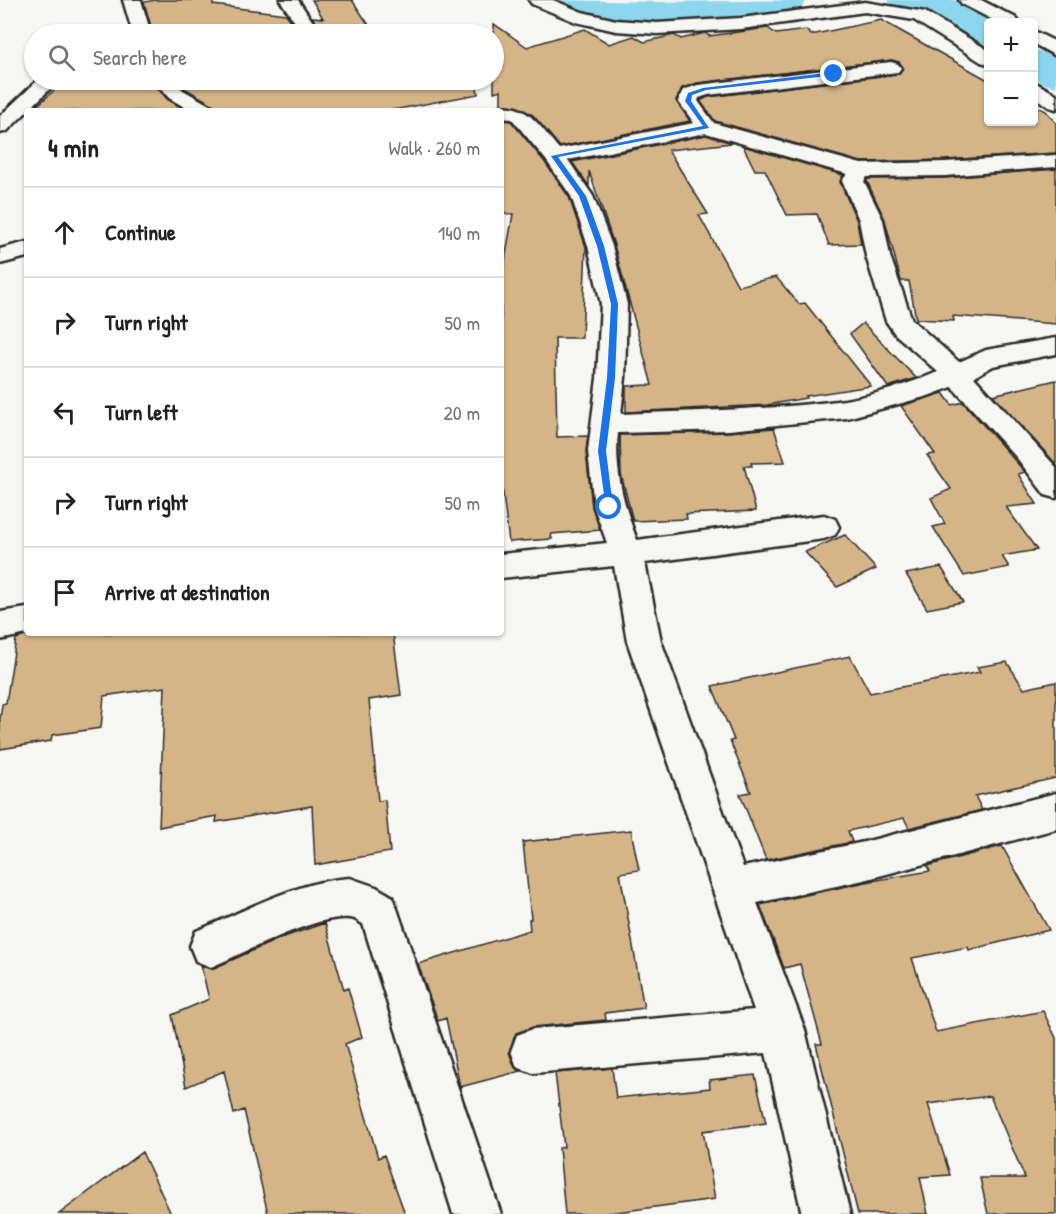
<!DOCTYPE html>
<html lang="en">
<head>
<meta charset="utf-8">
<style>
  :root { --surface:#fff; --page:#f6f6f6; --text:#202124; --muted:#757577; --line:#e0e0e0 }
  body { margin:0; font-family:"Patrick Hand",sans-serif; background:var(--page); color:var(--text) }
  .controls { position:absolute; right:18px; top:18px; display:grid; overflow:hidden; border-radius:6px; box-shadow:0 2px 4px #0004 }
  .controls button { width:54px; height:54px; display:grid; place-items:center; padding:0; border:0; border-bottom:2px solid var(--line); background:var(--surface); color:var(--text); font:30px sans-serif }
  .stop { position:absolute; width:18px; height:18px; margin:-14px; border:4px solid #1a73e8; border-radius:50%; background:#fff }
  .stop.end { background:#1a73e8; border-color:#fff; box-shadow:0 2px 6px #0008 }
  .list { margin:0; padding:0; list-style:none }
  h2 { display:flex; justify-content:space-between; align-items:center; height:78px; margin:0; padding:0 24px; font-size:26px }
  h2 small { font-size:20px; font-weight:400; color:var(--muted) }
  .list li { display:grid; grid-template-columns:39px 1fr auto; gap:18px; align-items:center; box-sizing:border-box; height:90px; padding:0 24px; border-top:2px solid var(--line) }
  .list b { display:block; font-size:22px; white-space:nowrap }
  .list em { font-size:20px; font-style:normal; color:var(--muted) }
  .icon { flex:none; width:33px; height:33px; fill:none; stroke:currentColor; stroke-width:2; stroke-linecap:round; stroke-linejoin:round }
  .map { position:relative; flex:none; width:1056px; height:1214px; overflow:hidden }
  .search { position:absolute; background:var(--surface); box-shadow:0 2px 4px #0004; left:24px; top:24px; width:480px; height:66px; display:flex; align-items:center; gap:15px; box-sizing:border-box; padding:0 21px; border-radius:33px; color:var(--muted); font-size:22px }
  .panel { position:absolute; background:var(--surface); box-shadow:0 2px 4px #0004; left:24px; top:108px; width:480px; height:528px; border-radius:6px }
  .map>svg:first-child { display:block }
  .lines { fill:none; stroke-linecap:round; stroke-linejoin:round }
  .river { fill:#8cd7ed; fill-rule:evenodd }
  .building { fill:#d5b488; stroke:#2b2b2b; stroke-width:1.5 }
  .minor-casing { stroke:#2b2b2b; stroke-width:5 }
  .minor { fill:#f6f6f2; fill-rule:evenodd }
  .route { fill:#1a73e8 }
</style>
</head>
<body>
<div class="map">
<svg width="1056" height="1214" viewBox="0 0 1056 1214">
  <rect width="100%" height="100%" fill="#f6f6f2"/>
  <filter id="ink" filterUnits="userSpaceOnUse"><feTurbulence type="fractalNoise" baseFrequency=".0167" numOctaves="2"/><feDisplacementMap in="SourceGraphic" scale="12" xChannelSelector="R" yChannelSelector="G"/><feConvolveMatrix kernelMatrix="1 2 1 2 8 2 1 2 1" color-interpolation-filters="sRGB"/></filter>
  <g filter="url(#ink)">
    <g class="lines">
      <path class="river" d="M560 0 657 2 807 0 802 7 790 10C738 17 685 27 633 22 610 20 587 13 565 7Z
        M888 0H954L995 22H988V45L975 42 937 17 893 7Z
        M1034 50 1047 53 1056 58V87L1042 83 1034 77Z"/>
    </g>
    <path class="building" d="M156 0H213V5L286 14 301 34H153L144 2Z
      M312 0H352L375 34H323L312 17 323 18Z
      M881 20 988 80V122H1034V105L1046 111 1056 123V153L945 160 861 162 715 121 700 101 708 97 898 74 903 67 899 62 892 60 697 83 682 88 676 100 690 121 560 147 533 115 516 106 501 105V90L494 92V24L527 47 585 29 609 44 634 36 644 42 674 35 681 39 705 33 709 36 768 28 776 34 806 30 811 35Z
      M66 80H151L167 99 187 111H31Z
      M176 80H476L478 94 388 111H218L214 105 184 88Z
      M501 120 511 121 544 161 569 197 586 247 582 338H555L557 437 588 436 586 451 592 507 600 530 551 534 552 539 509 542 501 479V282L513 214H501Z
      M706 135 732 143 668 150 708 214 699 215 738 286 776 277 799 304 805 303 871 386 805 396 806 398 767 405 626 412V386L652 385 614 245 589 171V186L572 162Z
      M743 146 843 175 840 182 857 221 861 244 829 245 817 214 787 215 765 170H755Z
      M1056 169V324L953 316 954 321 916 319 909 281H901L885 220 867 181 868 179 945 178Z
      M863 323 916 378 888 387 850 334Z
      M1056 380V464L993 395Z
      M943 393 952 405 963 402 1025 472 1018 474 1037 504 1006 507 1037 550 1002 556 1009 567 964 576 933 527 945 524 931 498 951 489 927 455 935 454 901 406Z
      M774 428 785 462 751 463 752 466H744L756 511 686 514 687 519 633 521 621 474 620 435 729 432Z
      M845 535 876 569 837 587 805 552Z
      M941 567 963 602 927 609 906 574Z
      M33 633H393L401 695 369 700 378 801 385 800 390 852 315 865 312 806 216 822 217 816 159 827 165 687 104 696 101 728 52 735 51 741 0 749V719L2 704 6 703 16 639Z
      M850 656 870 693 980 672 977 667 1007 662 1024 689 1056 682V778L975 796 982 810 909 828 904 818 848 831 852 842 766 860 740 794 751 792 730 741 734 740 712 686Z
      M631 830 639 870 620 873 644 1008 605 1013 606 1020 533 1027 516 1033 509 1052 515 1068 521 1071 460 1087 446 1018 438 1021 418 964 530 930 529 919H531L523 842Z
      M1002 846 1049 930 969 950 968 947 912 958 936 1032 1043 1011 1056 1038V1214H988L980 1178H1025L990 1096 928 1104 950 1175 920 1177 928 1214H858L816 1044H822L800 964 784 968 760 905 866 882 930 871 927 866Z
      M325 923 344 990 348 988 362 1037 345 1044 378 1158 384 1155 405 1214H268L244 1110 234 1114 224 1071 186 1087 172 1015 209 999 201 966 212 969 281 938Z
      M612 1068 616 1098 710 1088 709 1080 755 1075 766 1123 703 1131 715 1199 602 1214H565L559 1148 564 1147 555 1073Z
      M142 1152 171 1214H59Z"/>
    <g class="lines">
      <g class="minor-casing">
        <path id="minor" d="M123 0H141L151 34H133Z
          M280 0H298L321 34H303Z
          M529 0H553L582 12 616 20 657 23 741 18 865 2 925 12 988 50V64L981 62 914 20 865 12 741 29 657 34 616 31 576 22 532 4Z
          M959 0H981L1016 18 1019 22H997L962 4Z
          M1034 31 1056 42V56L1034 44Z
          M891 62 898 64 901 68 898 72 708 95 699 98 698 101 714 123 861 164 945 162 1056 155V167L945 176 867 177 864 181 883 220 890 256 912 320 959 362 986 350 1056 338V354L993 366 974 377 1056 467V498L1045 495 1017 458 952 387 928 396 847 418 729 430 618 433C614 470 624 506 637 540L824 515 835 519 839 527 835 535 824 539 645 563 661 641 743 867 864 842 1056 793V829L864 880 757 903 805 1030 850 1214H802L766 1053 533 1073 517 1067 511 1051 517 1035 533 1029 754 1010 627 641 614 566 501 578V554L607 543 594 507 588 451 597 378 601 304 588 246 571 196 546 160 512 119 501 118V111H492L494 108C526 100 540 127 559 149L694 123 678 101 683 90 698 85ZM706 133 847 174 842 181 859 220 866 256 886 321 895 334 938 372C908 384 876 395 845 400 771 410 695 411 621 414L625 378 627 304 612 246 593 196 568 160Z
          M38 80H59L7 131 0 133V116Z
          M153 80H173L183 90 213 107 216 111H191L169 98Z
          M1034 82 1056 94V109L1049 107 1034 97Z
          M27 242V257L0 264V249Z
          M27 608V633H31L0 640V612Z
          M350 878 376 887 393 897 501 1214H453L363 924C359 922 355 918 350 918 316 914 245 953 211 967L196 961 190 946 196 931C245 911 297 881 350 878Z"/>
      </g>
      <use href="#minor" class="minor"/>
    </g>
  </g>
  <path class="route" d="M834 72 836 75 706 90 692 95 691 101 709 128 558 157 586 196 604 246 618 304 615 378 606 451 613 507 609 510 606 509 598 451 607 378 611 304 597 246 579 196 551 156 703 126 685 101 688 93 703 88Z"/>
</svg>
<div class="controls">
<button>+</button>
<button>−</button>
</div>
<div class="stop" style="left:609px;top:507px"></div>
<div class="stop end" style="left:834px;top:74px"></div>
<div class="search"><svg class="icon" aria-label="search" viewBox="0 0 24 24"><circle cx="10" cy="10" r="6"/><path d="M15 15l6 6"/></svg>Search here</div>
<section class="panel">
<h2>4 min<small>Walk · 260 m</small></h2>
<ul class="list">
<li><svg class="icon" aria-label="ahead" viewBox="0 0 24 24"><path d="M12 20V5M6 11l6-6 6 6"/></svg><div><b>Continue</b></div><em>140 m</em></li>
<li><svg class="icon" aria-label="right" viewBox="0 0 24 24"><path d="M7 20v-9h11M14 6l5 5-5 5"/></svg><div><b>Turn right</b></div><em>50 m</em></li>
<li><svg class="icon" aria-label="left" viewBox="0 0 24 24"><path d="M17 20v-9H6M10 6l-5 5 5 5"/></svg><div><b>Turn left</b></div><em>20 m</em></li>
<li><svg class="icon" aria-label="right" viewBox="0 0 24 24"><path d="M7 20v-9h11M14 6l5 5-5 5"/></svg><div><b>Turn right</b></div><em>50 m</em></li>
<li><svg class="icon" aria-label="arrive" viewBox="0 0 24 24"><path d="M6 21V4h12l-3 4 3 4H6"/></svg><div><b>Arrive at destination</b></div></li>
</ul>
</section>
</div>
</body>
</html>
